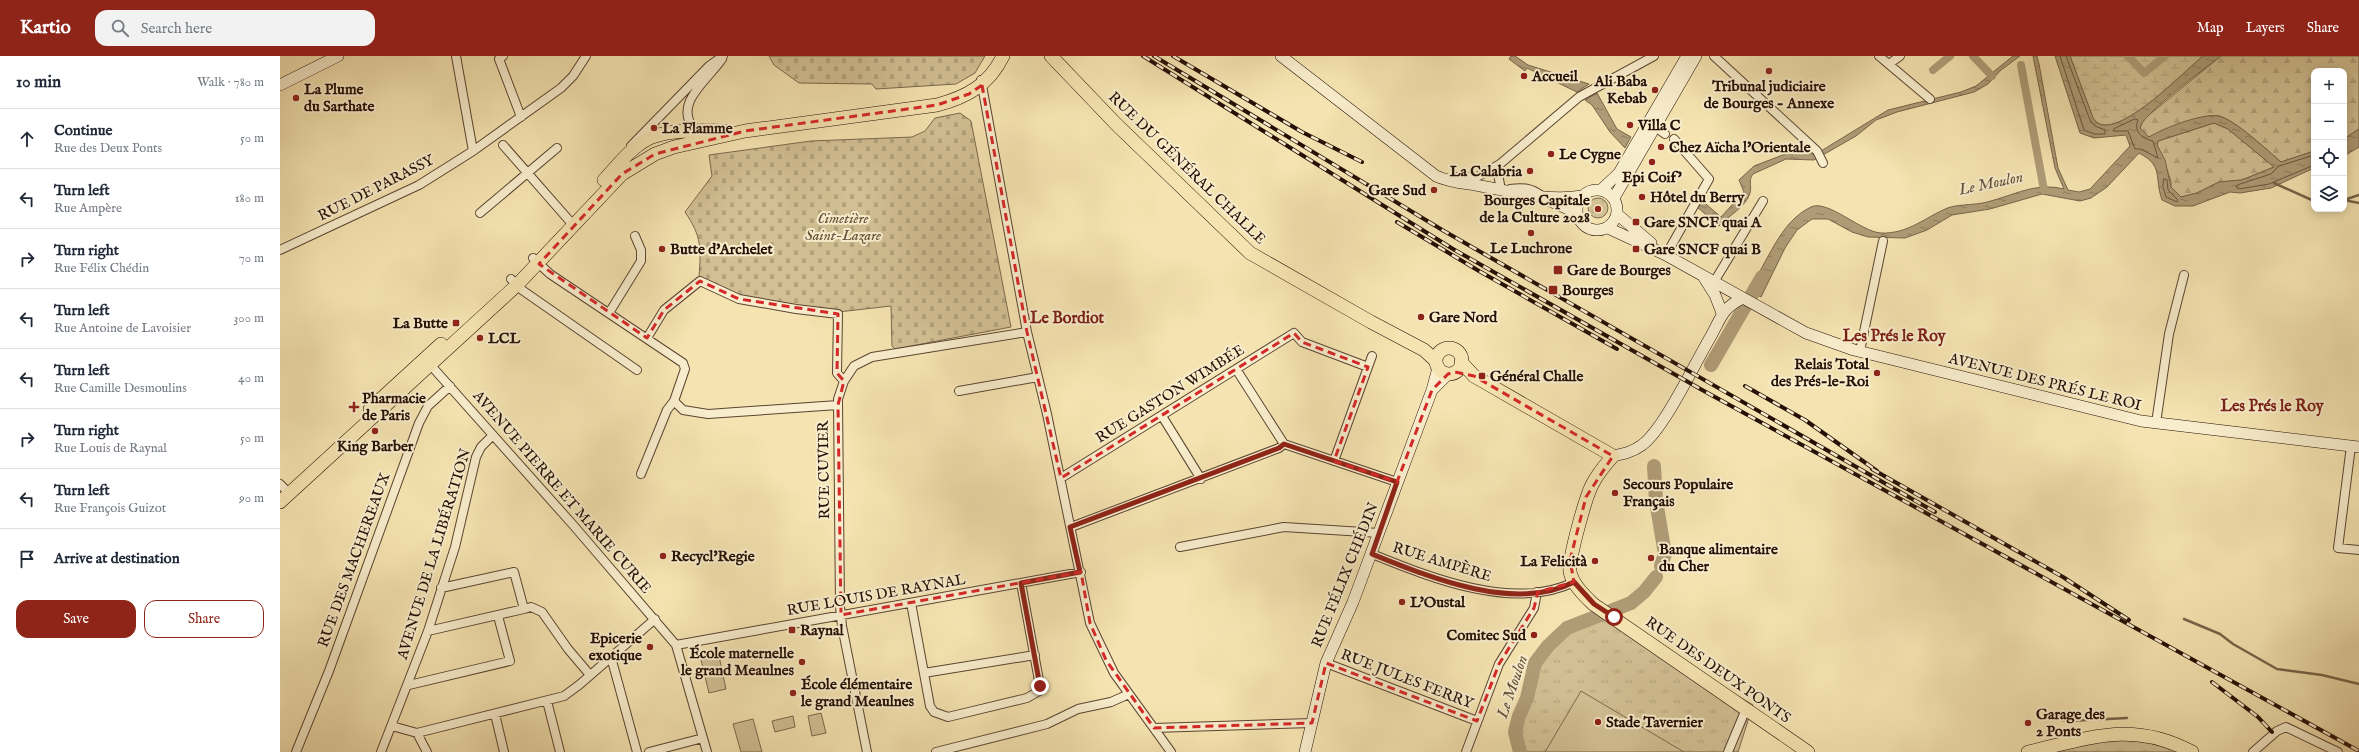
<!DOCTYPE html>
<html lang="en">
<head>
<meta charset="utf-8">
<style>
  :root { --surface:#fff; --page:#f2f2f3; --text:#1f2937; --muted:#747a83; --line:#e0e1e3; --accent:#8f2418 }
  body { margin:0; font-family:"IM FELL English",serif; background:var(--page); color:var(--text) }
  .controls { position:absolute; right:12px; top:12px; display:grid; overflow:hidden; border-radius:8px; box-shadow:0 2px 10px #0003 }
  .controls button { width:36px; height:36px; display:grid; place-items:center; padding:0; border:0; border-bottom:1px solid var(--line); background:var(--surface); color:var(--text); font:20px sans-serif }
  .stop { position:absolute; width:12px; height:12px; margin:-9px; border:3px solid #8f2418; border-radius:50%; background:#fff }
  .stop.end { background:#8f2418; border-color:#fff; box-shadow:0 1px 4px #0008 }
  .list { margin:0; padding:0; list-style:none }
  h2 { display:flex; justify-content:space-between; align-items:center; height:52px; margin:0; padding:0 16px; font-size:17px }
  h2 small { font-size:13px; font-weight:400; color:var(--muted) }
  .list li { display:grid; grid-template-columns:26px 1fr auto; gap:12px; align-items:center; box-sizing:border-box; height:60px; padding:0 16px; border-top:1px solid var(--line) }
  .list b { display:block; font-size:15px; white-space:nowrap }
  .list p { margin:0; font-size:13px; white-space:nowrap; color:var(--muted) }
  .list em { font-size:13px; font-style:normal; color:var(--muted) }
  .actions { display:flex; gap:8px; padding:12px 16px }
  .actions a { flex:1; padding:9px 0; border:1px solid var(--accent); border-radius:12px; text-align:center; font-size:14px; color:var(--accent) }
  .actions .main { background:var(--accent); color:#fff }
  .icon { flex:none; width:22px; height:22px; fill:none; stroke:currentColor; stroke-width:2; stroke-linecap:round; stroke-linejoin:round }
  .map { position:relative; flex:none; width:2079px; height:696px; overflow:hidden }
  header { display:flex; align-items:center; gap:24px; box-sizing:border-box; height:56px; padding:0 20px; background:var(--accent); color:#fff }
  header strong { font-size:19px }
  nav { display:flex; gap:22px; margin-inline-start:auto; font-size:14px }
  .search { width:280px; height:36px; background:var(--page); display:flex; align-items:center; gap:10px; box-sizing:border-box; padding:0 14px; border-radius:12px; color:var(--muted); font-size:15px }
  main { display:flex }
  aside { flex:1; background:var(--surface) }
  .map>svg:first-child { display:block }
  .grass { fill:url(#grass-tufts); stroke:#7c684d }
  .forest { fill:url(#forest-firs); stroke:#7c684d }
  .wetland { fill:url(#wetland-marsh); stroke:#7c684d }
  .cemetery { fill:url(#cemetery-stones); stroke:#7c684d }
  .park { fill:#d2c094; stroke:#7c684d }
  .water { fill:url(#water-ripples); stroke:#78644a; fill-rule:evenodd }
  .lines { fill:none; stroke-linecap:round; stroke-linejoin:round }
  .shore { stroke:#6a563e; stroke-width:1 }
  .stream { stroke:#78644a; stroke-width:2.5 }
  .canal { stroke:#af9c77; stroke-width:8 }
  .river { stroke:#af9c77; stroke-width:14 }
  .street-casing { stroke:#5a4431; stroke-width:10 }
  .secondary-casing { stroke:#260f06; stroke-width:12 }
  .primary-casing { stroke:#260f06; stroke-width:14 }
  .street { stroke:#f8edcc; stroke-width:8 }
  .secondary { stroke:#f8edcc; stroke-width:11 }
  .primary { stroke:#f5e4b1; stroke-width:13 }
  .rail-casing { stroke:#260f06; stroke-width:4 }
  .rail { stroke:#f8edcc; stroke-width:2.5; stroke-dasharray:8; stroke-linecap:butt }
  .route { stroke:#8f2418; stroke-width:5 }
  .marked { fill:none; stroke:#d62828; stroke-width:3; stroke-dasharray:8 5; stroke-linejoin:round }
  .poi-dot { fill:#8f2418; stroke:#f8edcc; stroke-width:1.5 }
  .labels { text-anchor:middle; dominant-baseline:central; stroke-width:4; stroke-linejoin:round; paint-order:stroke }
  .poi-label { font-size:15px; font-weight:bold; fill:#260f06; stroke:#f8edcc; text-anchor:start }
  .street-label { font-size:15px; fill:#260f06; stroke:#f8edcc }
  .park-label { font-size:15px; font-style:italic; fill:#624d38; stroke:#f8edcc }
  .water-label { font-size:16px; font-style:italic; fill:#644e39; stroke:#f8edcc }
  .neighbourhood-label { font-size:16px; font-weight:bold; fill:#7a1f14; stroke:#f8edcc }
</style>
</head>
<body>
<header>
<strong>Kartio</strong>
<div class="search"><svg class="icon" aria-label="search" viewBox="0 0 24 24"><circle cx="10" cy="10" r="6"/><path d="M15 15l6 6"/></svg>Search here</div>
<nav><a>Map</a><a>Layers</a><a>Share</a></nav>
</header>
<main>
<aside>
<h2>10 min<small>Walk · 780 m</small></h2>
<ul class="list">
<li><svg class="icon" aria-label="ahead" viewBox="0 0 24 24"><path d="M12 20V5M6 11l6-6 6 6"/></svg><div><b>Continue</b><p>Rue des Deux Ponts</p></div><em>50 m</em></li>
<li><svg class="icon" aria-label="left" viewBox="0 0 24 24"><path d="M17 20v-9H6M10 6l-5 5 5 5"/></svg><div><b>Turn left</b><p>Rue Ampère</p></div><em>180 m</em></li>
<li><svg class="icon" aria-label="right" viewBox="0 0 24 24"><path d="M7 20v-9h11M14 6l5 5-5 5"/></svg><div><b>Turn right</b><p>Rue Félix Chédin</p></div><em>70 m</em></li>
<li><svg class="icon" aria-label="left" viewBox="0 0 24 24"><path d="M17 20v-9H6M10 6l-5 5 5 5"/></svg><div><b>Turn left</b><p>Rue Antoine de Lavoisier</p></div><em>300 m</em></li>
<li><svg class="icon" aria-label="left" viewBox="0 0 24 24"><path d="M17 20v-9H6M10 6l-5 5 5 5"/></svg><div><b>Turn left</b><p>Rue Camille Desmoulins</p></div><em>40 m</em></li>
<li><svg class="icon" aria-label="right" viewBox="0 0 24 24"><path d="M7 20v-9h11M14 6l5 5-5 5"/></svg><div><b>Turn right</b><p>Rue Louis de Raynal</p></div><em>50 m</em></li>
<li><svg class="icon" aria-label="left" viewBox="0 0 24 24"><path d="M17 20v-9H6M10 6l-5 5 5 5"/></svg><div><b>Turn left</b><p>Rue François Guizot</p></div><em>90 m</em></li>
<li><svg class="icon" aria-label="arrive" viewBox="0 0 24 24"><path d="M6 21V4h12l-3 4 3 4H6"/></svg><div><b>Arrive at destination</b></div></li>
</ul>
<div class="actions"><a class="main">Save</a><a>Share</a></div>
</aside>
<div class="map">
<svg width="2079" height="696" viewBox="0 0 2079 696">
  <defs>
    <pattern id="grass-tufts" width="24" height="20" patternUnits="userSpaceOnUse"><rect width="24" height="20" fill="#d2c094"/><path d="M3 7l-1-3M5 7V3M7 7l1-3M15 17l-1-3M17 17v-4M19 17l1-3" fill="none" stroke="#b4a47e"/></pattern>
    <pattern id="forest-firs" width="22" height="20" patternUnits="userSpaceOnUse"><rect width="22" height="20" fill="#d2c094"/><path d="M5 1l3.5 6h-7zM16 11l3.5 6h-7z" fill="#b4a47e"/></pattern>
    <pattern id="wetland-marsh" width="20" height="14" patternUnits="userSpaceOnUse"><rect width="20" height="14" fill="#d2c094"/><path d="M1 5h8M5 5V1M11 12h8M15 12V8" fill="none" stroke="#b4a47e"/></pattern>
    <pattern id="cemetery-stones" width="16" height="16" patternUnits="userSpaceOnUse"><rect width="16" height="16" fill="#d2c094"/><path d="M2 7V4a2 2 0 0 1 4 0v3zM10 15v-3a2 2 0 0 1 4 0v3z" fill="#b4a47e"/></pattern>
    <pattern id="water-ripples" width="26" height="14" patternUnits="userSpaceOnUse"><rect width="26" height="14" fill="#af9c77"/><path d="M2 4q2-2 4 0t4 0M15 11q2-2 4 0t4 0" fill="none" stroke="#8e7e60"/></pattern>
  </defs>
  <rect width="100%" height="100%" fill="#f5e4b1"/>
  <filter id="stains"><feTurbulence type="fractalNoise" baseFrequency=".005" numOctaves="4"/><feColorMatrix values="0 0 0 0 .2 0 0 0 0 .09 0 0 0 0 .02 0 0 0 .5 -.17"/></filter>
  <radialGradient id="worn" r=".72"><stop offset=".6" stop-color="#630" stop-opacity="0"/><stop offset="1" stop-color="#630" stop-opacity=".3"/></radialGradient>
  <path class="grass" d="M1308 152a10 10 0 1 1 20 0a10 10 0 1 1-20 0Z
    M1323 558 1473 649 1458 696H1240L1235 676 1255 607 1268 590 1287 572Z
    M1860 683 1901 696H1773L1820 686Z"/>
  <path class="forest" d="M1941 0H2079V73L2064 83V15H2034V95L2001 106C1987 94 1955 64 1939 60 1922 57 1886 75 1869 81L1860 72 1864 63Z
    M1934 67 1948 73 1994 111 1962 124 1939 126 1917 137 1901 141 1891 131V125L1877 89 1878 85Z"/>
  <path class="wetland" d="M1790 0H1923C1907 13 1831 93 1813 62Z"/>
  <path class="cemetery" d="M489 0H705L695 17 676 28 596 33 592 28 519 27 494 9Z
    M680 57 691 65 731 271 615 293 612 290 611 250 558 256 460 240 419 221C421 192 422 181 405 156L432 120 429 99 531 85 632 81 645 75 655 62Z"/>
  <path class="park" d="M439 600 446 633 429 637 421 604Z
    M1301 635 1404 696H1265Z
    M541 657 546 677 532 680 528 660Z
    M513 660 515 671 495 676 492 665Z
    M473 663 482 696H461L453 668Z"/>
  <path class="water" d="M1231 0H1235L1248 9 1309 28 1297 36 1247 12 1245 15 1229 3Z
    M1733 0H1740L1721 14 1708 28 1694 36 1617 56 1596 64 1576 80 1534 104 1506 103 1473 118C1468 124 1472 130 1470 137 1466 151 1448 160 1439 170L1416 150 1420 143 1441 161 1464 136 1459 124 1474 110 1508 97 1536 98 1608 54 1681 36 1696 30Z
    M1753 0H1757L1759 8 1778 112 1788 134 1799 136 1810 133 1850 90 1846 79 1814 82 1800 77 1775 0H1790L1813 62C1831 93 1906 13 1923 0H1941C1928 10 1860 60 1860 72L1869 81C1884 72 1922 57 1939 60 1955 64 1987 94 2001 106L2034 95V112L1991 132 1960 137 1950 136 1913 150H1895L1882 144C1874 121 1884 110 1859 97L1827 131 1811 142 1800 145 1762 138 1710 153 1672 159 1647 174 1625 182 1588 181 1572 176 1548 163H1532L1517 174 1505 192 1481 241 1468 234C1488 207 1499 166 1531 151 1548 143 1581 176 1601 177 1626 178 1642 164 1663 154 1676 147 1693 150 1707 146 1735 139 1755 126 1784 133L1775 112ZM1934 67 1948 73 1994 111 1962 124 1939 126 1917 137 1901 141 1891 131 1885 104 1877 89 1878 85Z
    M1317 37 1337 73 1351 81 1345 92 1330 76 1312 49 1305 44Z
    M2079 73V91L2064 100V83Z"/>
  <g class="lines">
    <path class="shore" d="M1780 0 1804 74 1814 78H1825V74L1815 70 1810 64 1786 0
      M1855 63 1858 64C1853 76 1863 83 1873 85L1878 102 1861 93H1855L1848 75H1833L1834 73Z
      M2034 99 1999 110 1991 118 1957 129 1956 131 1959 133 1989 128 2034 109
      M1884 123 1887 124 1888 134 1898 144 1897 146 1886 141 1883 131Z"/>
    <path class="stream" d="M1994 127 2034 145
      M2064 144 2079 139
      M2064 144 2079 147
      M1904 563 1940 578 1953 588 1997 613 2042 619 2079 628
      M1777 663 1788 665 1847 662"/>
    <path class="canal" d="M1693 0 1712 20
      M1848 0 1864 17 1885 0
      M1741 9 1764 134
      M1653 14 1670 0"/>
    <path class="river" d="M1431 309 1482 221
      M1374 410 1376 445 1385 498 1381 510
      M1240 696 1235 676 1239 660 1247 642 1255 607 1268 590 1287 572 1351 547 1364 536 1376 521"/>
    <g class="street-casing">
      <path id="street" d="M176 0 193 95
        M223 0 219 3 241 61
        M1434 0 1537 95 1543 107
        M1599 0 1650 43
        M1609 8 1620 0
        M701 24 747 276 767 358 810 567 834 617 891 696
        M1375 71 1385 78
        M416 75C391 49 427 25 442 3
        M223 89 294 170
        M351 90 429 10 443 0
        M1220 108 1218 118 1221 134
        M1174 121H1197L1220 108 1299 41 1374 0
        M1230 133C1243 131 1251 132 1262 140
        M200 157 277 92
        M0 194 139 129 193 95 281 32 293 20 306 0
        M1386 199 1429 123 1394 83
        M253 202 270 218 403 307 405 313 394 345 403 354 428 358 558 349
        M231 223 242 234 357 314
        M1434 226 1483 145
        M329 257 361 205V194L355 180
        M367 282 384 254 420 225 459 243 516 253 558 258 557 317 564 325
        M1580 295 1603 185
        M147 305 294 470 396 589 427 696
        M956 313 1004 388
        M679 335 758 321
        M882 360 921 423
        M1876 367 1889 278 1904 219
        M2071 390 2058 492 2079 494
        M1054 405 1092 300
        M361 418 387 354 394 345
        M781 422 1014 277 1022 286 1088 311
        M0 428 9 437
        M791 471 999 392 1004 388 1117 426
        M900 491 1004 471 1099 477
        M1092 498C1149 521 1234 556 1294 526
        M161 532 234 516 244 553 251 551 262 556 288 593 310 619
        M631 547 650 650 654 656 668 661 747 642 759 635 760 630 741 527
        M148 575 244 553
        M396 589 801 516
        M331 601 357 696
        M1046 607 1197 665
        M644 617 755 599
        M129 629 230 605 218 560
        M267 645 280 696
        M215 658 224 696
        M112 670 137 677 284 640 299 629 375 563
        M874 672 1032 667
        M137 677 147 696
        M16 696 49 615 139 367 148 350 170 330
        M101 696 148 575 175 491 196 401 201 391 213 379
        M369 696 423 682
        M587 696 562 570 560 551 558 343 564 325 574 310 592 301 747 276
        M656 696 767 668 798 653 831 646 849 638
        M1186 696 1219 608 1254 552 1257 536
        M1448 696 1466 653
        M1973 696 1997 675 2006 671 2058 696"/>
    </g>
    <g class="secondary-casing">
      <path id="secondary" d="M1001 0 1156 120C1171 127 1186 127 1201 130 1234 136 1269 146 1302 140
        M0 29 58 0
        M1297 154a20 20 0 1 1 40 0a20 20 0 1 1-40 0Z
        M1321 134 1339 117 1407 0
        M1334 142 1416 0
        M1268 144 1297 157
        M1337 158 1371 187
        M1328 172 1384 198 1526 277 1574 294 1861 365 2079 391
        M1423 220 1435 239 1442 257
        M1152 334 1168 318
        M1333 400C1343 398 1353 396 1362 389 1384 373 1415 307 1431 280 1441 262 1442 252 1463 242
        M1025 696 1046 607 1073 546 1152 334 1158 312"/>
    </g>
    <g class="primary-casing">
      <path id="primary" d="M771 0 836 68 970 197 1091 266 1144 294 1156 305
        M324 124C338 109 355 86 375 80 396 73 423 75 445 75
        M1156 305a13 13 0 1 1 26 0a13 13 0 1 1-26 0Z
        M1181 306 1194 320 1333 400C1326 408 1318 417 1313 427 1306 439 1288 504 1290 516 1293 529 1304 539 1313 548L1528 696
        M90 353 161 288
        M0 446 237 229 342 118 375 98 394 91 465 75 657 49C687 41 709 29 723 0
        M1748 696C1810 682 1853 664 1912 696"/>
    </g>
    <use href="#street" class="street"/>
    <use href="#secondary" class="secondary"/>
    <use href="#primary" class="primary"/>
    <g class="rail-casing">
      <path id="rail" d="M863 0 1173 193 1424 335 2079 695
        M874 0 1164 175 1655 456
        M893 0 1022 76 1082 106
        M1117 166 1199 215 1337 293
        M1465 330 1525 364 1597 415
        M1592 413 1783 521 1849 564
        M1932 626 1978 661 1992 676"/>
    </g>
    <use href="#rail" class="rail"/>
  </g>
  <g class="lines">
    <path class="route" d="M760 630 741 527 800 516 790 471 999 392 1004 388 1117 426 1092 498C1149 521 1235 557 1294 526L1314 548 1334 561"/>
  </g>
  <path class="marked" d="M702 29 747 276 781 422 1014 277 1022 286 1088 311 1054 405 1117 426 1152 334 1168 318 1175 316 1194 320 1333 400 1306 441 1290 504 1294 526 1258 536 1254 552 1219 608 1197 665 1046 607 1032 667 874 672 826 604 810 567 801 516 561 559 558 349 564 325 557 317 558 258 459 243 420 225 384 254 367 282 259 208 342 118 375 98 465 75 657 49 689 38Z"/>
  <g class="poi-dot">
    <circle cx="1489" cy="15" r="4"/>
    <circle cx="1244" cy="20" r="4"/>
    <circle cx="1375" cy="34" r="4"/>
    <circle cx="16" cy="42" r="4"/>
    <circle cx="1350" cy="69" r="4"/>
    <circle cx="374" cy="72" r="4"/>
    <circle cx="1381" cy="91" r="4"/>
    <circle cx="1271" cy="98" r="4"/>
    <circle cx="1372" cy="106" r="4"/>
    <circle cx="1250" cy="115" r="4"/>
    <circle cx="1154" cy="134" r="4"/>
    <circle cx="1362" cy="141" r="4"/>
    <circle cx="1318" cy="153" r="4"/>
    <rect x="1352" y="162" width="8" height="8" rx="2"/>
    <circle cx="1251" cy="177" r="4"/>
    <circle cx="382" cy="193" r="4"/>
    <rect x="1352" y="189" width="8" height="8" rx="2"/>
    <rect x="1273" y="209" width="10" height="10" rx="2"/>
    <rect x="1268" y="229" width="10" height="10" rx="2"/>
    <circle cx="1141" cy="261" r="4"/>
    <rect x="172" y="263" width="8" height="8" rx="2"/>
    <circle cx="200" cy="282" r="4"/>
    <circle cx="1597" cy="317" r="4"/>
    <rect x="1198" y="316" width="8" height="8" rx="2"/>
    <path d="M72 345h4v4h4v4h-4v4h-4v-4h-4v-4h4z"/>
    <circle cx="95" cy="375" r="4"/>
    <circle cx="1335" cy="437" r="4"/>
    <circle cx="383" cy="500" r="4"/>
    <circle cx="1371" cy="502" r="4"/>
    <circle cx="1315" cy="505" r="4"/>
    <circle cx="1122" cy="546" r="4"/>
    <rect x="508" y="570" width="8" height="8" rx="2"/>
    <circle cx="1254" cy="579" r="4"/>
    <circle cx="370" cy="591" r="4"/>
    <circle cx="522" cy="606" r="4"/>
    <circle cx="513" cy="637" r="4"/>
    <circle cx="1318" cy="666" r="4"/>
    <circle cx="1748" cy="667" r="4"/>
  </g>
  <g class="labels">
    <g class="poi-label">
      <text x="1252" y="20">Accueil</text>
      <text x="1367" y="25" text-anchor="end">Ali Baba<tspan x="1367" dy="17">Kebab</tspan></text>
      <text x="1489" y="30" text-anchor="middle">Tribunal judiciaire<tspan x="1489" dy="17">de Bourges - Annexe</tspan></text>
      <text x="24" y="33">La Plume<tspan x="24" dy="17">du Sarthate</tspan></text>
      <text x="1358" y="69">Villa C</text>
      <text x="382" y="72">La Flamme</text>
      <text x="1389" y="91">Chez Aïcha l'Orientale</text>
      <text x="1279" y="98">Le Cygne</text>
      <text x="1242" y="115" text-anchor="end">La Calabria</text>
      <text x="1372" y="121" text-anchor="middle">Epi Coif'</text>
      <text x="1146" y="134" text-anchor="end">Gare Sud</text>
      <text x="1370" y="141">Hôtel du Berry</text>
      <text x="1310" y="144" text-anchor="end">Bourges Capitale<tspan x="1310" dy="17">de la Culture 2028</tspan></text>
      <text x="1364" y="166">Gare SNCF quai A</text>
      <text x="1251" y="192" text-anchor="middle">Le Luchrone</text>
      <text x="390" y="193">Butte d'Archelet</text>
      <text x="1364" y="193">Gare SNCF quai B</text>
      <text x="1287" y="214">Gare de Bourges</text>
      <text x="1282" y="234">Bourges</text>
      <text x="1149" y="261">Gare Nord</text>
      <text x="168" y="267" text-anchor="end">La Butte</text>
      <text x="208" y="282">LCL</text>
      <text x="1589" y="308" text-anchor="end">Relais Total<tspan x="1589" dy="17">des Prés-le-Roi</tspan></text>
      <text x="1210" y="320">Général Challe</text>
      <text x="82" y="342">Pharmacie<tspan x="82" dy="17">de Paris</tspan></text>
      <text x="95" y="390" text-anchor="middle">King Barber</text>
      <text x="1343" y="428">Secours Populaire<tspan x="1343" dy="17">Français</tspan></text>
      <text x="1379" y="493">Banque alimentaire<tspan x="1379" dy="17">du Cher</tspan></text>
      <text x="391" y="500">Recycl'Regie</text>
      <text x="1307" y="505" text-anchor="end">La Felicità</text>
      <text x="1130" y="546">L'Oustal</text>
      <text x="520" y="574">Raynal</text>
      <text x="1246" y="579" text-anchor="end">Comitec Sud</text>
      <text x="362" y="582" text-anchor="end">Epicerie<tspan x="362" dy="17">exotique</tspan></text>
      <text x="514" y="597" text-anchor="end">École maternelle<tspan x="514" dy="17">le grand Meaulnes</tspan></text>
      <text x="521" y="628">École élémentaire<tspan x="521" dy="17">le grand Meaulnes</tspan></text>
      <text x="1756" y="658">Garage des<tspan x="1756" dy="17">2 Ponts</tspan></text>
      <text x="1326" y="666">Stade Tavernier</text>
    </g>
    <g class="street-label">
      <text transform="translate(907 112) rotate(44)">RUE DU GÉNÉRAL CHALLE</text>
      <text transform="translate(96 132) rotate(-27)">RUE DE PARASSY</text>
      <text transform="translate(1765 326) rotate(14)">AVENUE DES PRÉS LE ROI</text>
      <text transform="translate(890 338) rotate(-32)">RUE GASTON WIMBÉE</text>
      <text transform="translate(544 414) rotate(-91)">RUE CUVIER</text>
      <text transform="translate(282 436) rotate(49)">AVENUE PIERRE ET MARIE CURIE</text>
      <text transform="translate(154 498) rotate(-73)">AVENUE DE LA LIBÉRATION</text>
      <text transform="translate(74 504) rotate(-70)">RUE DES MACHEREAUX</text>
      <text transform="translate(1162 506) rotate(17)">RUE AMPÈRE</text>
      <text transform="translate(1065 519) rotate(-68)">RUE FÉLIX CHÉDIN</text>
      <text transform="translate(596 539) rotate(-10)">RUE LOUIS DE RAYNAL</text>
      <text transform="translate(1438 614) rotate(35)">RUE DES DEUX PONTS</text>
      <text transform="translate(1127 623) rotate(21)">RUE JULES FERRY</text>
    </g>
    <g class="park-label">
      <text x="563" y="162">Cimetière<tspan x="563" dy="17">Saint-Lazare</tspan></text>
    </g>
    <g class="water-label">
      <text transform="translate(1711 128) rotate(-12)">Le Moulon</text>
      <text transform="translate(1233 631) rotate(-71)">Le Moulon</text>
    </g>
    <g class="neighbourhood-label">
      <text x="787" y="263">Le Bordiot</text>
      <text x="1614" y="281">Les Prés le Roy</text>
      <text x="1992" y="351">Les Prés le Roy</text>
    </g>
  </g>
  <rect width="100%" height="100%" filter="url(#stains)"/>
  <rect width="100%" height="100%" fill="url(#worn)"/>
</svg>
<div class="controls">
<button>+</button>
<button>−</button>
<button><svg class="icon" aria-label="locate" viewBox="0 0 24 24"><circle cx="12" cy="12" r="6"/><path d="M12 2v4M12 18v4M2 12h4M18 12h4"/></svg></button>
<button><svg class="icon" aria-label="layers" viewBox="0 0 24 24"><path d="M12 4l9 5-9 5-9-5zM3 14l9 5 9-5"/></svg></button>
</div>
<div class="stop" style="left:1334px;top:561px"></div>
<div class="stop end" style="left:760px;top:630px"></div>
</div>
</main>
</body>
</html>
